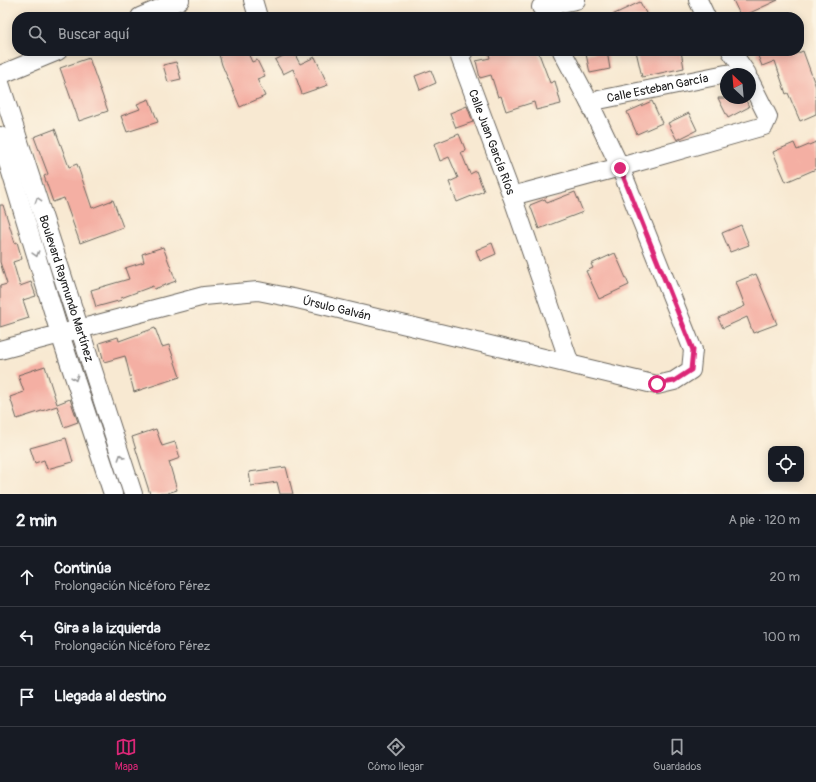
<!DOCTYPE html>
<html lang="es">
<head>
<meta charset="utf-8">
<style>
  :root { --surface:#171b24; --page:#242831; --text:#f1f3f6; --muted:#9ea1a6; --line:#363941; --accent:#db2777 }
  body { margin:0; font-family:Pangolin,sans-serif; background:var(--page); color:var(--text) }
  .controls { position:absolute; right:12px; bottom:12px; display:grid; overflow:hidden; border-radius:8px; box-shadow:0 2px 10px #0003 }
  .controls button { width:36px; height:36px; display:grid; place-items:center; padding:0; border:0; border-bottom:1px solid var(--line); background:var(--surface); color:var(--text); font:20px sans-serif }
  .compass { position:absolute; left:720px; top:68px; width:36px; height:36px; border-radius:50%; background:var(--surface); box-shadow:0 2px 10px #0003; rotate:334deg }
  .stop { position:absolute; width:12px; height:12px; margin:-9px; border:3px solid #db2777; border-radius:50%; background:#fff }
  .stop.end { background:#db2777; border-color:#fff; box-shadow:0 1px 4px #0008 }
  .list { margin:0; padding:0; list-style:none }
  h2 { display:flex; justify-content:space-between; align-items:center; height:52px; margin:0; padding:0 16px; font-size:17px }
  h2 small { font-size:13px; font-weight:400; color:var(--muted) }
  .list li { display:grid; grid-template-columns:26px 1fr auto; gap:12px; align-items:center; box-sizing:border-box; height:60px; padding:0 16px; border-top:1px solid var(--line) }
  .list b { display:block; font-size:15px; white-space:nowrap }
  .list p { margin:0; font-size:13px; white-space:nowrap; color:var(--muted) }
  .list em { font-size:13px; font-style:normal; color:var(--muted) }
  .icon { flex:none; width:22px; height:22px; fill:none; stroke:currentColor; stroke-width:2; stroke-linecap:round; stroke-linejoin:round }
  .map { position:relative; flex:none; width:816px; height:494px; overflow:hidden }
  .search { position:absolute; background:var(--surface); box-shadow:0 2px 10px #0003; left:12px; right:12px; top:12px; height:44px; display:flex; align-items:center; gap:10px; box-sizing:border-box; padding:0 14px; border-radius:16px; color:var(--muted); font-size:15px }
  .sheet { height:232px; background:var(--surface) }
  nav { display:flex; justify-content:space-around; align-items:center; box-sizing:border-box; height:56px; border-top:1px solid var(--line); background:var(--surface); font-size:11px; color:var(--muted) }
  nav a { display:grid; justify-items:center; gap:2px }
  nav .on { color:var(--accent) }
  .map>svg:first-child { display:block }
  .building { fill:#f4afa3 }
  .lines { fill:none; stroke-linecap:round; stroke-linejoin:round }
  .minor-casing { stroke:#69645c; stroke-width:20 }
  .minor { stroke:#fff; stroke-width:18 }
  .oneway { stroke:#999 }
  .route { stroke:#db2777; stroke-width:5 }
  .labels { text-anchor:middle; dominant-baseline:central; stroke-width:3.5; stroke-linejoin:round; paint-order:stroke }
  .street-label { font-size:12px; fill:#1c1c1c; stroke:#fcf5e5 }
</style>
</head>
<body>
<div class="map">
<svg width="816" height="494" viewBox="0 0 816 494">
  <rect width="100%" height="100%" fill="#fcf5e5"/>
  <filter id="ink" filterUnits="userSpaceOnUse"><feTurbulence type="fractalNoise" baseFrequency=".025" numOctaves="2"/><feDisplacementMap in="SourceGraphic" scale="8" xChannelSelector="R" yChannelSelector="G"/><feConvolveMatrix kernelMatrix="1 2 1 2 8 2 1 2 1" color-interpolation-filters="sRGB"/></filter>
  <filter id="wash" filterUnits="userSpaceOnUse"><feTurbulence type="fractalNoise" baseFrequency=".012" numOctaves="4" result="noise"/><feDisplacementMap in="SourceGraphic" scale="16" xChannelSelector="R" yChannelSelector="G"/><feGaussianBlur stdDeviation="0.9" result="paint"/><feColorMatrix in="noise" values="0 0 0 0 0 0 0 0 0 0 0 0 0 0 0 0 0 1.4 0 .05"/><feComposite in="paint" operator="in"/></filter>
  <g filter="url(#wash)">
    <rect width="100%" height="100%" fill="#f8e9d2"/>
    <g id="blocks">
      <path class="building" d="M733 0H778L741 17Z
        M640 2 648 17H608Z
        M218 51H247L252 62 257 60 265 76 257 79 265 96 240 107 222 65Z
        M293 51 300 64 315 57 328 85 302 94 293 69 283 74 275 60Z
        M499 51H538L550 83 555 81 561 104 536 110 534 102 506 111 501 96 498 97 491 75 480 78 476 61 490 58 489 54Z
        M601 51H607L610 69 590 73 586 54Z
        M636 51H681L684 68 642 77Z
        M756 51H799L793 55 803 51 816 87V114L800 121 788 93 786 94 775 61 762 66Z
        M89 58 108 111 79 121 60 68Z
        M176 62 181 79 168 82 163 65Z
        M431 70 436 83 420 90 415 76Z
        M718 98H745L749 107 728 118Z
        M149 99 158 122 127 132 121 116 140 109 137 104Z
        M652 101 662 123 637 134 627 112Z
        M467 106 473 122 456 128 450 113Z
        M689 113 697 130 677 140 668 123Z
        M55 129 69 167 77 164 92 208 113 200 123 227 80 243 64 198 53 202 44 176 48 174 34 137Z
        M459 134 466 151 461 152 470 174 476 171 484 191 457 202 449 182 458 178 449 157 440 161 434 144Z
        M816 142V169L786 182 773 152 794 143 797 150Z
        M575 192 583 212 539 229 530 205 545 199 547 203Z
        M0 205H3L15 243 17 242 22 259 13 262 20 286 31 282 36 296 23 300 29 318 0 327V286L7 284 0 262Z
        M741 225 749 245 730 252 722 233Z
        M492 243 496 254 480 261 476 250Z
        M163 247 176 281 154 289 153 286 121 298 122 300 96 307 91 290 129 279 125 268 144 262 142 254Z
        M615 253 629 285 599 299 586 271 593 268 591 264Z
        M756 274 777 324 753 333 747 317 723 328 718 318 745 306 736 282Z
        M155 328 162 347 169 345 180 377 134 392 125 356 104 362 99 343 118 337 119 341Z
        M45 366 57 404 70 399 78 422 64 427 57 406 17 419 10 397 24 392 18 375Z
        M156 429 162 446 175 442 180 458 169 462 177 490 165 494H150L132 437Z
        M66 438 73 462 47 469 44 460 35 463 30 448Z
        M286 467 293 494H280L277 482 251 486 249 472Z"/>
    </g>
  </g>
  <g filter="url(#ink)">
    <use href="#blocks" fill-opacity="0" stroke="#69645c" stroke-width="1"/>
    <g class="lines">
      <g class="minor-casing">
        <g id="minor">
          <path d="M253 0 258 17"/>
          <path d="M698 0 706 17"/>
          <path d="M541 7 576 0"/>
          <path d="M140 17 180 0"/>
          <path id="s1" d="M464 51 460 57 512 196 570 364"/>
          <path d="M731 51 747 74"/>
          <path d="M0 75 58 51"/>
          <path id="s2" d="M0 83 133 494"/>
          <path id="s3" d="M589 102 726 74"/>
          <path d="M0 136 60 334 113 494"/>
          <path d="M512 196 620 167 764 126 768 117 750 81"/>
          <path id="s4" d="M0 350 204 296 258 291 293 298 657 385 674 381 691 370 693 350 620 167 589 102 562 51"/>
        </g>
      </g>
      <use href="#minor" class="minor"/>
    </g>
    <defs><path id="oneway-chevron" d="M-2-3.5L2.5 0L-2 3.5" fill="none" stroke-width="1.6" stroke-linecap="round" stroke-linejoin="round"/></defs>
    <g class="oneway">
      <use href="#oneway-chevron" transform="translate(38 200) rotate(-108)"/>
      <use href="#oneway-chevron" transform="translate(36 254) rotate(73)"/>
      <use href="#oneway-chevron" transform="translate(75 378) rotate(72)"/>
      <use href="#oneway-chevron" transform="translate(121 457) rotate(-108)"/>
    </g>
  </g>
  <g class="lines" filter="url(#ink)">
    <path class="route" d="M620 168 693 350 691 370 674 381 657 384"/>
  </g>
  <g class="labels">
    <g class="street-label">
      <text stroke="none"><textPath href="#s3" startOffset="70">Calle Esteban García</textPath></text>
      <text stroke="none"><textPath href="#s1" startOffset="98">Calle Juan García Ríos</textPath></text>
      <text stroke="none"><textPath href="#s2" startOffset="216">Boulevard Raymundo Martínez</textPath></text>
      <text stroke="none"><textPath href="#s4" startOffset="346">Úrsulo Galván</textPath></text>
    </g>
  </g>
</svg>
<div class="controls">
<button><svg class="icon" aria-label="locate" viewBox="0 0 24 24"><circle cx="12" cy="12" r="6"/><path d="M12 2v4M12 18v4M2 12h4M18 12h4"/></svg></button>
</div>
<svg class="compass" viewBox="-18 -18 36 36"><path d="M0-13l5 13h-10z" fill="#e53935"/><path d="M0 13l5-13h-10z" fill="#9ea1a6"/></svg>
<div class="stop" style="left:657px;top:384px"></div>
<div class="stop end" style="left:620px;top:168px"></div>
<div class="search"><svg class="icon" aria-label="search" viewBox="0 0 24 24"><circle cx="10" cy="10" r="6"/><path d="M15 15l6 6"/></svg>Buscar aquí</div>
</div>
<section class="sheet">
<h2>2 min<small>A pie · 120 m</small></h2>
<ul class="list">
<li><svg class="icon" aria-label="ahead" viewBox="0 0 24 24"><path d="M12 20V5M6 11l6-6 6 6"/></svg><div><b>Continúa</b><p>Prolongación Nicéforo Pérez</p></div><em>20 m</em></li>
<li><svg class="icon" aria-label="left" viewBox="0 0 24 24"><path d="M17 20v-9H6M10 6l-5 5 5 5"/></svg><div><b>Gira a la izquierda</b><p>Prolongación Nicéforo Pérez</p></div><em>100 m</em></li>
<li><svg class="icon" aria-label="arrive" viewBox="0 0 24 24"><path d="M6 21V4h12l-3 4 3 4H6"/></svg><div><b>Llegada al destino</b></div></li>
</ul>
</section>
<nav>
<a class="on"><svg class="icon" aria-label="map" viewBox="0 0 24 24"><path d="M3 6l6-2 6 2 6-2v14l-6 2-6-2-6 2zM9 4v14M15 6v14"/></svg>Mapa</a>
<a><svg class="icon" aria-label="directions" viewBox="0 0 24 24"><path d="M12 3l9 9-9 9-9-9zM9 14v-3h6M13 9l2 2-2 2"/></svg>Cómo llegar</a>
<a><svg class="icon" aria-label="saved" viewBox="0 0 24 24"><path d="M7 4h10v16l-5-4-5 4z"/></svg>Guardados</a>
</nav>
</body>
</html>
